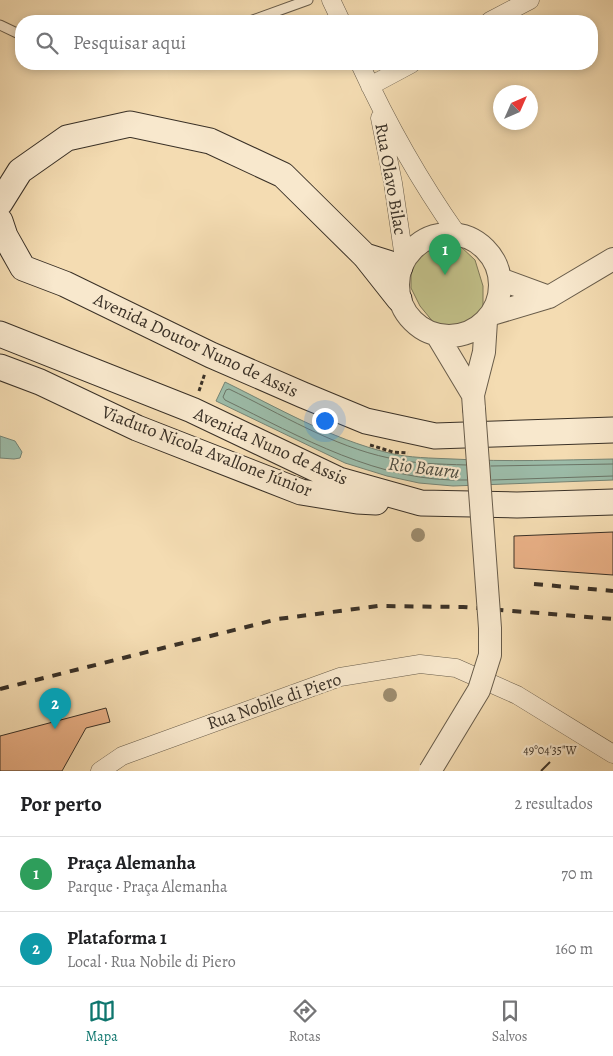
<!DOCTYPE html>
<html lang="pt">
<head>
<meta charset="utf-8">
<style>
  :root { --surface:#fff; --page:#f2f2f2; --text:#202124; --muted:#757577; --line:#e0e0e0; --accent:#0f766e }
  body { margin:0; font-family:Alegreya,serif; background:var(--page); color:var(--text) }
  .compass { position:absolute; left:493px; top:85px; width:45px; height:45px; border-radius:50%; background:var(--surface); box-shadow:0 2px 8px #0003; rotate:45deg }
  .you { position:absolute; left:324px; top:420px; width:18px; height:18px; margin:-12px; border:4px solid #fff; border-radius:50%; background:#1a73e8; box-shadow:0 0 0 8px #1a73e833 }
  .badge { display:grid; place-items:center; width:32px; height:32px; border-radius:50%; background:var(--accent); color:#fff; font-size:16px; font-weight:700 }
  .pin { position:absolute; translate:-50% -41px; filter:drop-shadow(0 1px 2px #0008) }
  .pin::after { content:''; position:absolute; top:26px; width:18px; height:15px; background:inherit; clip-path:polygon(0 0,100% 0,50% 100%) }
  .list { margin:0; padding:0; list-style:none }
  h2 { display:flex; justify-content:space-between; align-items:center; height:65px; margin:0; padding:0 20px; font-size:21px }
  h2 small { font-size:16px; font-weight:400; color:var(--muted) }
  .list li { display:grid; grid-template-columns:32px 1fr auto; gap:15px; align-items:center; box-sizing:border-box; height:75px; padding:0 20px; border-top:1px solid var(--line) }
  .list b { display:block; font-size:19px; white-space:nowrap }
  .list p { margin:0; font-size:16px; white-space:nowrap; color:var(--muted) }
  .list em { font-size:16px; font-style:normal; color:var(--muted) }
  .icon { flex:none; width:28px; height:28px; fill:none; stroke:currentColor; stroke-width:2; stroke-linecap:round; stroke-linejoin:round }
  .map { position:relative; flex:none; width:613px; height:771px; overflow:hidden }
  .search { position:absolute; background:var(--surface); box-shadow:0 2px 8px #0003; left:15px; right:15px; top:15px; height:55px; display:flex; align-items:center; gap:12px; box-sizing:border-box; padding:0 18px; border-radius:20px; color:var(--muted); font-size:19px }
  .sheet { height:215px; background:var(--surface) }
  nav { display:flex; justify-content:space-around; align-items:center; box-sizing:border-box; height:70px; border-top:1px solid var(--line); background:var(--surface); font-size:14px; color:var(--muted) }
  nav a { display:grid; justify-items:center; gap:2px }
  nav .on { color:var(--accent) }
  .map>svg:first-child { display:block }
  .green { fill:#c1bf88; stroke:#7e7858 }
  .water { fill:#9cbca9; stroke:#758475 }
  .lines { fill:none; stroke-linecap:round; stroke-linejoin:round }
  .shore { stroke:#6b7668; stroke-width:1 }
  .building { fill:#e9b086; stroke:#3a3127 }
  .service-casing { stroke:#685c4a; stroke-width:11 }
  .minor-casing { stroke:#685c4a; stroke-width:19 }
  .tertiary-casing { stroke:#685c4a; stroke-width:24 }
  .secondary-casing { stroke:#3a3127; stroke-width:27 }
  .path { stroke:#3a3127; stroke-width:3; stroke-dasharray:4 2.5; stroke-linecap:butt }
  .service { stroke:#f8e8cd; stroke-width:9 }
  .minor { stroke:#f8e8cd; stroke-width:18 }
  .tertiary { stroke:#f8e8cd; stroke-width:22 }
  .secondary { stroke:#f8e8cd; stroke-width:25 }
  .rail { stroke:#3a3127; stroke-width:4; stroke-dasharray:9 9; stroke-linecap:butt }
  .tertiary-bridge-casing { stroke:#685c4a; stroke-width:24; stroke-linecap:butt }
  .tertiary-bridge { stroke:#f8e8cd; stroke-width:22 }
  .tree { fill:#9d8d70 }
  .ticks { fill:none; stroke:#3a3127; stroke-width:2 }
  .labels { text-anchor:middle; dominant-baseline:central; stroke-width:4.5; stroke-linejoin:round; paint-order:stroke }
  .street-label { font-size:18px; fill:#3a3127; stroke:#f8e8cd }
  .water-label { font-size:19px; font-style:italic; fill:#4e4d41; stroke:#f8e8cd }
  .ticks-label { font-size:12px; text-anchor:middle; fill:#3a3127; stroke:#f8e8cd; stroke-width:4.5; stroke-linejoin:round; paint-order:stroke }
</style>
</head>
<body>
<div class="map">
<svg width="613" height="771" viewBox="0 0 613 771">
  <rect width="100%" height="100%" fill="#f4dcb2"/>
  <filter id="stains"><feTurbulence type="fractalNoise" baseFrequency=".004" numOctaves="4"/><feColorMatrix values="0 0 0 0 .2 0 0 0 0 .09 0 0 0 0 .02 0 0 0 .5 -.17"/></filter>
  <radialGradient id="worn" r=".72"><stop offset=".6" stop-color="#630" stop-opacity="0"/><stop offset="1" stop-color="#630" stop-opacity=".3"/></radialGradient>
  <path class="green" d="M434 240 459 245 475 260 483 286V309L471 324 453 329 434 323 420 306 411 288V265L420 249Z"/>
  <path class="water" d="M225 382C278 408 331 439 389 453 409 458 432 458 453 459 507 462 560 460 613 459V480L453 486 419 483 387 476 345 463 216 401Z
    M0 436 15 441 22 452 20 458 14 459 0 458Z"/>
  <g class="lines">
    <path class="shore" d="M466 465C440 464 414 464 389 458 332 446 281 414 229 389L226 390 223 397 225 400C301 437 379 483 467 480
      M491 466 613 464
      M492 480 613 476"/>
  </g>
  <path class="building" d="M613 532V575L514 568V536Z
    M106 708 110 722 86 728 62 771H0V736Z"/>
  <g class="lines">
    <g class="service-casing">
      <path id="service" d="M250 21 308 0
        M0 25 21 35"/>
    </g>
    <g class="minor-casing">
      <path id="minor" d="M331 0 341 21
        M490 21 530 0
        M360 64C387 123 419 180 457 234
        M370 86 411 64
        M380 118 393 183 404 258
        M100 771 122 756 340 677 420 664 456 668 517 695 613 754"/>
    </g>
    <g class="tertiary-casing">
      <path id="tertiary" d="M398 285a51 51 0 1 1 102 0a51 51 0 1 1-102 0Z
        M500 279 549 297
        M492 314 549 297 613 259
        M437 335 473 395
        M474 409 473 395 484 352 486 321"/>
    </g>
    <g class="secondary-casing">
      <path id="secondary" d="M0 203 20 171 67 138 130 124 210 141 283 175 365 256 399 299
        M0 221 5 236 23 268 65 284 211 355 303 395 366 421 435 436 613 430
        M365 256 400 267
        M0 334 192 410 339 480 421 503 517 505 613 502
        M0 367 40 382 137 428 301 492 357 501 376 502"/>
    </g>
    <path class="path" d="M199 391 205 373
      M370 445 393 452 408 453"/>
    <use href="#service" class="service"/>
    <use href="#minor" class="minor"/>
    <use href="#tertiary" class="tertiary"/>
    <use href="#secondary" class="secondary"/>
    <path class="rail" d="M534 584 613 591
      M0 689 278 619 378 606 463 607 613 619"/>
    <g class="tertiary-bridge-casing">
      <path id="tertiary-bridge" d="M430 771 479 690 490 655V628L474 409"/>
    </g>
    <use href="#tertiary-bridge" class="tertiary-bridge"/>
  </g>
  <g class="tree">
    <circle cx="418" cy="535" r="7"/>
    <circle cx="390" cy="695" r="7"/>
  </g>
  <path class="ticks" d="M541 771 550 762"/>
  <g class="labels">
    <g class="street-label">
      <text transform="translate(391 179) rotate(80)">Rua Olavo Bilac</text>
      <text transform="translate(196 345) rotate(25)">Avenida Doutor Nuno de Assis</text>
      <text transform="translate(271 446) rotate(24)">Avenida Nuno de Assis</text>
      <text transform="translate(207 451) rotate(21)">Viaduto Nicola Avallone Júnior</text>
      <text transform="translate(274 701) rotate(-19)">Rua Nobile di Piero</text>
    </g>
    <g class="water-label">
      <text transform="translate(424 468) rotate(7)">Rio Bauru</text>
    </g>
  </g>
  <g class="ticks-label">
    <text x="550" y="754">49°04'35"W</text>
  </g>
  <rect width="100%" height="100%" filter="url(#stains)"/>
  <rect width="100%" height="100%" fill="url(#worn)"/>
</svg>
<svg class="compass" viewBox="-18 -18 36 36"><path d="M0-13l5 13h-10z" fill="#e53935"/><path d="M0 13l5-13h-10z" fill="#757577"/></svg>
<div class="you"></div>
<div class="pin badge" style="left:445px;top:275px;background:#2e9e5b">1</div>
<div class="pin badge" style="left:55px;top:729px;background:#0f9aa8">2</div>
<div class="search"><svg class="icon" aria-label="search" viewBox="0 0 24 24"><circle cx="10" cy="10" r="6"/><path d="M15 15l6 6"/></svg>Pesquisar aqui</div>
</div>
<section class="sheet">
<h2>Por perto<small>2 resultados</small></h2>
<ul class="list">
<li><span class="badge" style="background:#2e9e5b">1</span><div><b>Praça Alemanha</b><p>Parque · Praça Alemanha</p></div><em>70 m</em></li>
<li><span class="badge" style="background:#0f9aa8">2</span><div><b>Plataforma 1</b><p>Local · Rua Nobile di Piero</p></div><em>160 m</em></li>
</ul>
</section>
<nav>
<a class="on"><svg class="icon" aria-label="map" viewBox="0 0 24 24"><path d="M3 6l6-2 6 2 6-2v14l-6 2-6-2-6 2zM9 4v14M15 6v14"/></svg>Mapa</a>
<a><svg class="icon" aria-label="directions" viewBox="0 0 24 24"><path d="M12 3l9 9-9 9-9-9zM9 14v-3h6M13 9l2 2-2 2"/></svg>Rotas</a>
<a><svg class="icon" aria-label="saved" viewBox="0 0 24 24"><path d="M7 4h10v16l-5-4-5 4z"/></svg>Salvos</a>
</nav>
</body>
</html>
